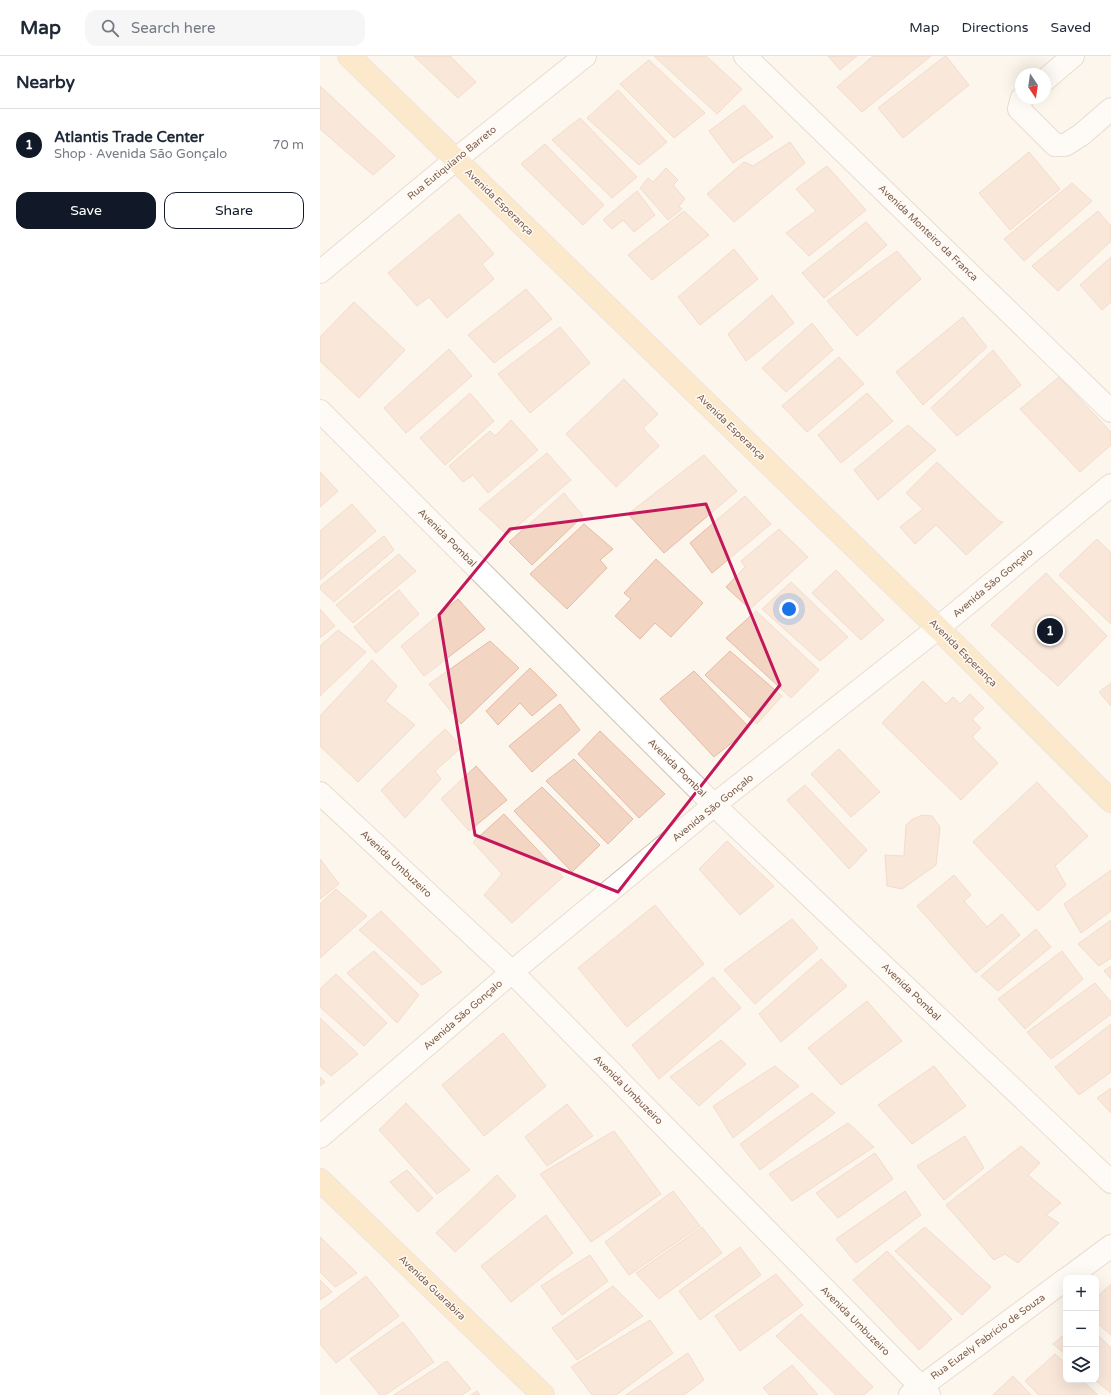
<!DOCTYPE html>
<html lang="en">
<head>
<meta charset="utf-8">
<style>
  :root { --surface:#fff; --page:#f6f6f7; --text:#1f2937; --muted:#747a83; --line:#e0e1e3; --accent:#111827 }
  body { margin:0; font-family:"Varela Round",sans-serif; background:var(--page); color:var(--text) }
  .controls { position:absolute; right:12px; bottom:12px; display:grid; overflow:hidden; border-radius:8px; box-shadow:0 4px 16px #0002 }
  .controls button { width:36px; height:36px; display:grid; place-items:center; padding:0; border:0; border-bottom:1px solid var(--line); background:var(--surface); color:var(--text); font:20px sans-serif }
  .compass { position:absolute; left:695px; top:12px; width:36px; height:36px; border-radius:50%; background:var(--surface); box-shadow:0 4px 16px #0002; rotate:167deg }
  .you { position:absolute; left:469px; top:553px; width:14px; height:14px; margin:-10px; border:3px solid #fff; border-radius:50%; background:#1a73e8; box-shadow:0 0 0 6px #1a73e833 }
  .badge { display:grid; place-items:center; width:26px; height:26px; border-radius:50%; background:var(--accent); color:#fff; font-size:13px; font-weight:700 }
  .pin { position:absolute; translate:-50% -50%; border:2px solid #fff; box-shadow:0 1px 4px #0006 }
  .list { margin:0; padding:0; list-style:none }
  h2 { display:flex; justify-content:space-between; align-items:center; height:52px; margin:0; padding:0 16px; font-size:17px }
  h2 small { font-size:13px; font-weight:400; color:var(--muted) }
  .list li { display:grid; grid-template-columns:26px 1fr auto; gap:12px; align-items:center; box-sizing:border-box; height:72px; padding:0 16px; border-top:1px solid var(--line) }
  .list b { display:block; font-size:15px; white-space:nowrap }
  .list p { margin:0; font-size:13px; white-space:nowrap; color:var(--muted) }
  .list em { font-size:13px; font-style:normal; color:var(--muted) }
  .actions { display:flex; gap:8px; padding:12px 16px }
  .actions a { flex:1; padding:9px 0; border:1px solid var(--accent); border-radius:12px; text-align:center; font-size:14px; color:var(--accent) }
  .actions .main { background:var(--accent); color:#fff }
  .icon { flex:none; width:22px; height:22px; fill:none; stroke:currentColor; stroke-width:2; stroke-linecap:round; stroke-linejoin:round }
  .map { position:relative; flex:none; width:791px; height:1339px; overflow:hidden }
  header { display:flex; align-items:center; gap:24px; box-sizing:border-box; height:56px; padding:0 20px; background:var(--surface); border-bottom:1px solid var(--line) }
  header strong { font-size:19px }
  nav { display:flex; gap:22px; margin-inline-start:auto; font-size:14px }
  .search { width:280px; height:36px; background:var(--page); display:flex; align-items:center; gap:10px; box-sizing:border-box; padding:0 14px; border-radius:12px; color:var(--muted); font-size:15px }
  main { display:flex }
  aside { flex:1; background:var(--surface) }
  .map>svg:first-child { display:block }
  .building { fill:#f3d5c3; stroke:#e6bba3 }
  .lines { fill:none; stroke-linecap:round; stroke-linejoin:round }
  .minor-casing { stroke:#d1beb0; stroke-width:24 }
  .major-casing { stroke:#dad1cd; stroke-width:24 }
  .minor { stroke:#fff; stroke-width:22 }
  .major { stroke:#fbd9a5; stroke-width:22 }
  .marked { fill:none; stroke:#c2185b; stroke-width:3; stroke-linejoin:round }
  .labels { text-anchor:middle; dominant-baseline:central; stroke-width:3; stroke-linejoin:round; paint-order:stroke }
  .street-label { font-size:10px; fill:#7a5c4d; stroke:#fffaf3 }
</style>
</head>
<body>
<header>
<strong>Map</strong>
<div class="search"><svg class="icon" aria-label="search" viewBox="0 0 24 24"><circle cx="10" cy="10" r="6"/><path d="M15 15l6 6"/></svg>Search here</div>
<nav><a>Map</a><a>Directions</a><a>Saved</a></nav>
</header>
<main>
<aside>
<h2>Nearby<small></small></h2>
<ul class="list">
<li><span class="badge">1</span><div><b>Atlantis Trade Center</b><p>Shop · Avenida São Gonçalo</p></div><em>70 m</em></li>
</ul>
<div class="actions"><a class="main">Save</a><a>Share</a></div>
</aside>
<div class="map">
<svg width="791" height="1339" viewBox="0 0 791 1339">
  <rect width="100%" height="100%" fill="#fdf6ec"/>
  <path class="building" d="M94 0H130L156 26 138 42Z
    M334 0H386L422 33 397 58Z
    M508 0H537L520 14Z
    M553 0H611L542 56 517 31Z
    M625 0H626L649 29 583 82 558 52Z
    M329 4 385 57 354 82 300 28Z
    M0 30 75 100 53 119 0 73Z
    M298 34 347 86 319 109 267 62Z
    M424 49 453 81 413 107 389 75Z
    M260 62 317 121 292 142 232 84Z
    M470 86 485 107 414 166 387 138 424 106 433 110Z
    M225 88 284 149 263 169 201 108Z
    M709 96 740 133 690 174 659 137Z
    M507 110 546 154 489 200 466 177 496 155 476 133Z
    M346 112 358 124 353 129 365 143 359 150 362 153 348 164 320 132 328 122 333 126Z
    M752 127 772 145 704 205 684 183Z
    M317 135 335 159 314 176 303 164 292 173 283 164Z
    M364 155 389 179 332 224 308 199Z
    M778 155 791 170V185L738 235 712 210Z
    M139 158 174 198 162 208 174 223 127 262 109 241 97 250 68 217Z
    M546 166 567 189 504 242 482 217Z
    M414 193 438 223 380 269 358 241Z
    M577 195 601 223 537 280 507 245Z
    M791 201V246L782 254 760 229Z
    M206 233 232 263 174 307 148 279Z
    M452 239 474 267 426 305 408 278Z
    M34 246 85 294 39 342 0 305V281Z
    M643 261 667 291 603 349 576 316Z
    M492 267 513 294 466 336 442 312Z
    M240 271 270 307 210 357 178 318Z
    M129 293 152 320 86 377 64 352Z
    M673 294 701 329 637 380 611 352Z
    M519 301 544 328 487 376 462 350Z
    M739 321 791 376V389L760 416 700 353Z
    M304 323 338 358 323 372 339 390 296 431 246 378Z
    M150 337 174 365 125 409 100 382Z
    M547 337 573 365 521 407 498 379Z
    M191 364 218 394 168 437 153 419 143 426 129 410 170 375 175 380Z
    M588 369 616 394 558 444 534 414Z
    M227 397 251 424 187 479 159 453Z
    M384 399 417 435 344 497 308 458Z
    M617 406 679 465 683 466 646 499 616 469 595 488 580 471 603 453 586 437Z
    M0 416 18 435 0 451Z
    M244 437 263 460 212 509 189 486Z
    M425 440 451 468 392 517 370 487Z
    M32 448 56 475 0 524V475Z
    M264 468 293 493 280 504 287 512 247 553 210 518Z
    M459 473 488 501 430 553 406 531 425 511 421 505Z
    M64 480 74 494 14 546 0 533V530Z
    M777 483 791 497V568L739 519Z
    M79 498 96 515 33 567 16 549Z
    M336 503 383 547 351 581 335 567 320 583 295 560 311 543 304 537Z
    M516 514 564 564 541 584 492 537Z
    M726 517 787 580 738 630 671 569Z
    M471 526 528 581 500 605 442 553Z
    M79 534 99 558 56 597 34 571Z
    M138 543 165 573 104 620 81 590Z
    M0 553 15 570 0 582Z
    M436 555 499 614 471 642 406 582Z
    M18 574 46 596 0 640V590Z
    M170 585 199 612 141 668 109 628Z
    M410 595 462 640 437 668 385 619Z
    M52 604 77 630 65 645 95 669 38 726 0 690V660Z
    M210 612 237 639 212 660 200 647 178 669 166 655Z
    M374 615 430 672 394 701 340 643Z
    M603 625 626 648 633 641 640 648 650 638 664 652 652 663 661 672 652 681 678 707 641 744 562 667Z
    M791 627V650L779 636Z
    M240 648 260 674 212 716 189 690Z
    M125 673 142 691 115 715 121 723 85 762 61 734Z
    M280 675 345 738 319 762 258 698Z
    M519 693 560 736 531 761 491 718Z
    M254 703 313 763 288 788 226 725Z
    M156 710 187 744 149 775 121 743Z
    M717 726 768 780 735 810 746 829 718 855 653 786Z
    M485 729 547 794 529 813 467 744Z
    M222 731 280 789 252 816 194 755Z
    M184 758 243 821 192 867 164 839 182 818 153 786Z
    M602 759 612 760 620 771 616 809 582 833 567 830 565 799 584 800 586 769 591 764Z
    M407 785 454 830 420 859 379 813Z
    M0 803 19 828 0 843Z
    M791 814V855L761 877 744 848Z
    M634 819 651 839 644 845 667 871 682 858 700 879 656 917 597 850Z
    M16 833 47 860 0 902V848Z
    M335 849 384 908 307 971 258 912Z
    M61 855 122 916 102 929 39 874Z
    M472 863 498 892 435 948 404 914Z
    M791 864V902L779 910 758 888Z
    M716 873 731 891 678 935 661 920Z
    M54 895 99 939 77 967 27 917Z
    M742 895 763 923 705 973 678 943Z
    M501 903 527 930 461 986 439 958Z
    M791 910V923L784 915Z
    M16 918 67 967 44 990 0 951V933Z
    M393 921 421 952 339 1023 312 989Z
    M775 927 791 946V958L731 1003 707 976Z
    M547 945 582 985 521 1029 488 992Z
    M0 962 38 998 11 1020 0 1010Z
    M791 968V1016L759 1039 735 1011Z
    M183 977 226 1030 164 1080 122 1029Z
    M401 984 426 1008 379 1050 350 1021Z
    M455 1010 479 1030 413 1082 393 1050Z
    M614 1010 646 1050 592 1088 558 1049Z
    M0 1021 5 1026 0 1030Z
    M791 1032V1057L777 1042Z
    M492 1037 515 1057 440 1114 420 1088Z
    M86 1047 150 1114 117 1138 59 1074Z
    M247 1048 273 1080 227 1110 205 1081Z
    M528 1067 554 1091 472 1145 449 1118Z
    M294 1075 341 1138 271 1186 220 1118Z
    M645 1080 664 1112 624 1144 597 1110Z
    M701 1090 720 1107 708 1119 741 1147 726 1159 739 1167 698 1207 685 1198 674 1204 626 1149Z
    M555 1097 573 1123 518 1162 496 1137Z
    M87 1114 113 1142 98 1156 70 1126Z
    M177 1119 196 1140 135 1196 116 1177Z
    M353 1135 380 1170 309 1219 285 1186Z
    M585 1135 601 1159 536 1207 516 1183Z
    M226 1159 253 1197 191 1246 161 1210Z
    M382 1171 402 1197 339 1243 316 1217Z
    M605 1171 671 1231 642 1259 575 1195Z
    M0 1181 37 1217 15 1231 0 1216Z
    M420 1191 441 1219 380 1264 359 1235Z
    M567 1195 632 1263 599 1294 533 1224Z
    M270 1199 288 1225 242 1259 221 1230Z
    M456 1218 483 1249 420 1295 395 1260Z
    M46 1220 79 1260 16 1307 0 1288V1255Z
    M0 1224 12 1236 0 1244Z
    M791 1228V1279L776 1266V1242Z
    M293 1230 323 1260 257 1304 232 1272Z
    M481 1258 553 1331 544 1339H516L456 1280Z
    M330 1264 353 1297 296 1339H272L251 1311Z
    M83 1266 114 1306 65 1339H60L30 1303Z
    M746 1277V1299L733 1288Z
    M776 1277 791 1292V1337L775 1324Z
    M368 1297 384 1324 364 1339H306Z
    M735 1298 746 1308V1324H762L778 1339H719L705 1325Z
    M127 1305 151 1333 142 1339H74Z
    M472 1309 498 1339H450L443 1332Z
    M693 1320 711 1339H673Z
    M157 1335 160 1339H151Z"/>
  <g class="lines">
    <g class="minor-casing">
      <path id="minor" d="M425 0 791 355
        M725 24 753 0
        M702 42 699 53 735 89H745L761 79 791 53
        M0 216 135 104 265 0
        M0 355 394 749 791 1126
        M0 737 192 916 609 1339
        M0 1081 192 916 394 749 618 572 791 429
        M748 1222 791 1190
        M590 1339 746 1223"/>
    </g>
    <g class="major-casing">
      <path id="major" d="M29 0 618 572 791 745
        M0 1124 223 1339"/>
    </g>
    <use href="#minor" class="minor"/>
    <use href="#major" class="major"/>
  </g>
  <path d="M0 0H791V1339H0ZM386 448 460 629 298 836 155 779 119 559 190 473Z" fill="#fdf6ec" fill-opacity=".55" fill-rule="evenodd"/>
  <path class="marked" d="M386 448 460 629 298 836 155 779 119 559 190 473Z"/>
  <g class="labels">
    <g class="street-label">
      <text transform="translate(132 107) rotate(-39)">Rua Eutiquiano Barreto</text>
      <text transform="translate(179 146) rotate(44)">Avenida Esperança</text>
      <text transform="translate(608 177) rotate(44)">Avenida Monteiro da Franca</text>
      <text transform="translate(411 371) rotate(44)">Avenida Esperança</text>
      <text transform="translate(127 482) rotate(45)">Avenida Pombal</text>
      <text transform="translate(673 527) rotate(-40)">Avenida São Gonçalo</text>
      <text transform="translate(643 597) rotate(45)">Avenida Esperança</text>
      <text transform="translate(357 712) rotate(45)">Avenida Pombal</text>
      <text transform="translate(393 752) rotate(-39)">Avenida São Gonçalo</text>
      <text transform="translate(76 808) rotate(43)">Avenida Umbuzeiro</text>
      <text transform="translate(591 936) rotate(44)">Avenida Pombal</text>
      <text transform="translate(143 959) rotate(-41)">Avenida São Gonçalo</text>
      <text transform="translate(308 1034) rotate(45)">Avenida Umbuzeiro</text>
      <text transform="translate(112 1232) rotate(44)">Avenida Guarabira</text>
      <text transform="translate(535 1265) rotate(45)">Avenida Umbuzeiro</text>
      <text transform="translate(668 1281) rotate(-36)">Rua Euzely Fabrício de Souza</text>
    </g>
  </g>
</svg>
<div class="controls">
<button>+</button>
<button>−</button>
<button><svg class="icon" aria-label="layers" viewBox="0 0 24 24"><path d="M12 4l9 5-9 5-9-5zM3 14l9 5 9-5"/></svg></button>
</div>
<svg class="compass" viewBox="-18 -18 36 36"><path d="M0-13l5 13h-10z" fill="#e53935"/><path d="M0 13l5-13h-10z" fill="#747a83"/></svg>
<div class="you"></div>
<div class="pin badge" style="left:730px;top:575px">1</div>
</div>
</main>
</body>
</html>
